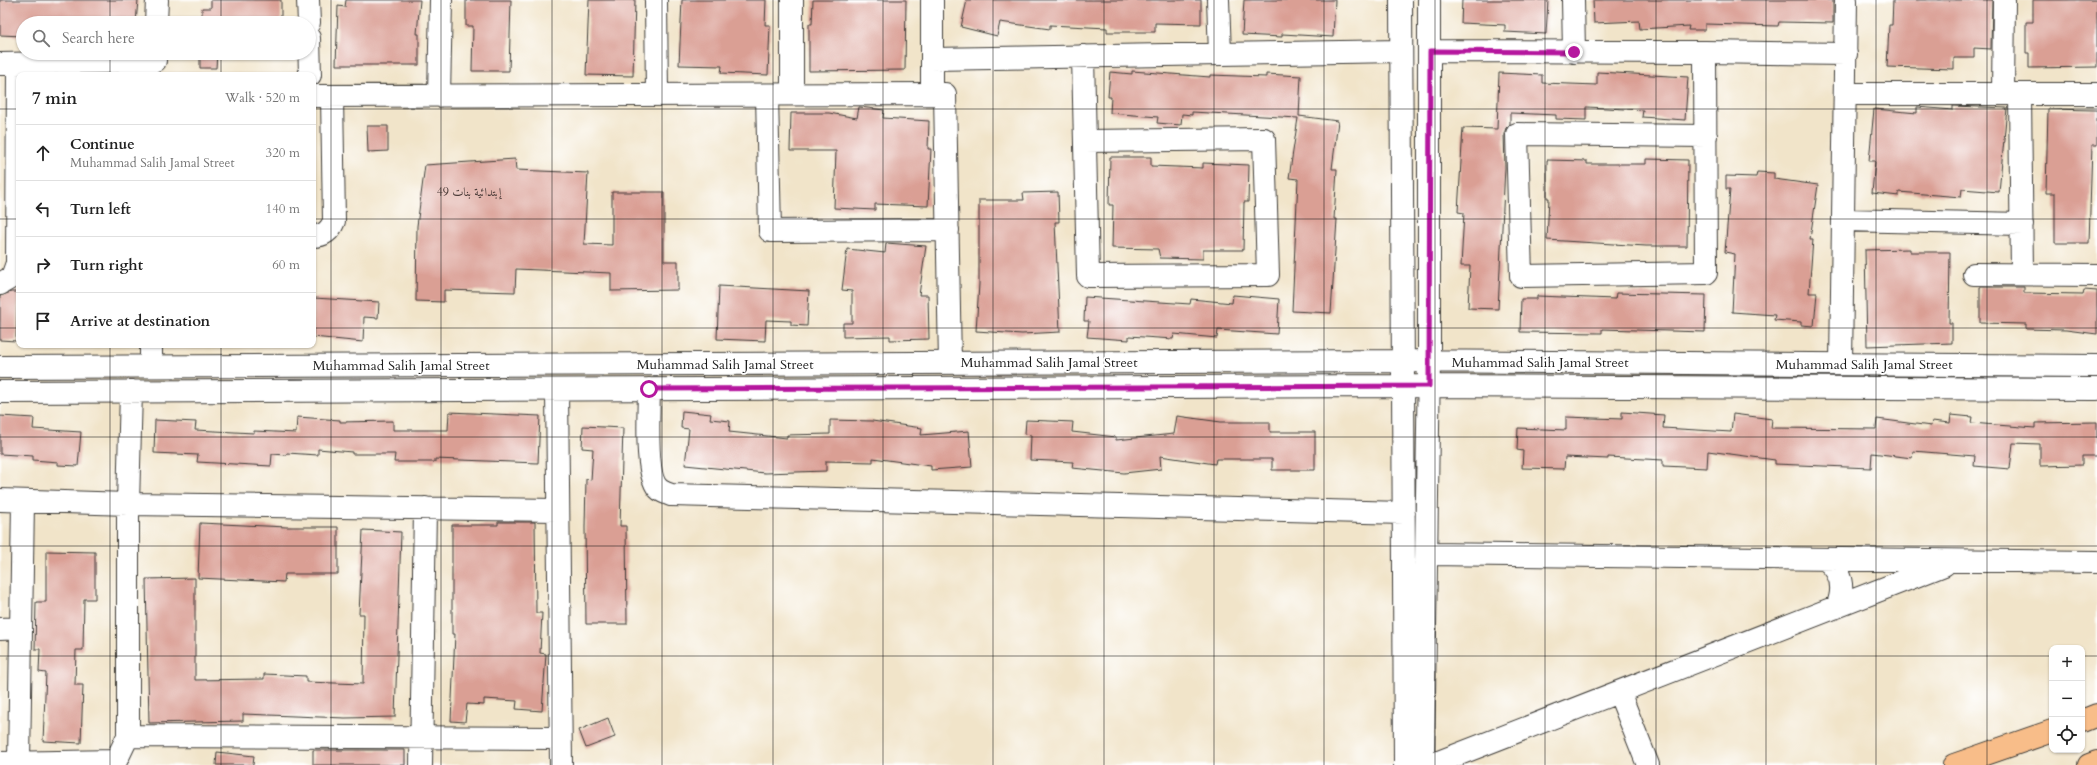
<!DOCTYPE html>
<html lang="en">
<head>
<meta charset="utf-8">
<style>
  :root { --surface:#fff; --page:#f2f2f2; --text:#222; --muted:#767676; --line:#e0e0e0 }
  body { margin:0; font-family:Cardo,Amiri,serif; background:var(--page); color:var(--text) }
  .controls { position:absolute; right:12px; bottom:12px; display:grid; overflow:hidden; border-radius:8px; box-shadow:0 1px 3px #0004 }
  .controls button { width:36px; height:36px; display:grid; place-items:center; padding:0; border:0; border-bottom:1px solid var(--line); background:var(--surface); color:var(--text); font:20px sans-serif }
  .stop { position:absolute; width:12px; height:12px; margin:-9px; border:3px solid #b5179e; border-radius:50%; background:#fff }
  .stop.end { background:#b5179e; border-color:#fff; box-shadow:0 1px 4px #0008 }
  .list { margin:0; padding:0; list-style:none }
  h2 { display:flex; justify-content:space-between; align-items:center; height:52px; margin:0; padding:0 16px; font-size:17px }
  h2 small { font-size:13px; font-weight:400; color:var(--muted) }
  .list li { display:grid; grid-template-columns:26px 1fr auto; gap:12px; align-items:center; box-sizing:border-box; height:56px; padding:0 16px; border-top:1px solid var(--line) }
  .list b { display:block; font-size:15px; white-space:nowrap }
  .list p { margin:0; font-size:13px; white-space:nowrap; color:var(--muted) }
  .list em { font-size:13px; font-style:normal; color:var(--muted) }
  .icon { flex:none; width:22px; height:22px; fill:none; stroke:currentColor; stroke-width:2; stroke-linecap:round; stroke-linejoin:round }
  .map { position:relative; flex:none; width:2097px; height:765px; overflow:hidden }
  .search { position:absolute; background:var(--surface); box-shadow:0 1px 3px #0004; left:16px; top:16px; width:300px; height:44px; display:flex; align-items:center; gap:10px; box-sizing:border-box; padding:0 14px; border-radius:22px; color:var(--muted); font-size:15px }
  .panel { position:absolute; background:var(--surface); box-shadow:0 1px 3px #0004; left:16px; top:72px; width:300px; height:276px; border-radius:8px }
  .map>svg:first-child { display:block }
  .building { fill:#da9f94 }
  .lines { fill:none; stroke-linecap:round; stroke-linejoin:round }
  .minor-casing { stroke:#3c3a36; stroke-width:24 }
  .major-casing { stroke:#3c3a36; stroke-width:24 }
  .minor { stroke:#fff; stroke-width:22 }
  .major { stroke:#f8bd89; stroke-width:22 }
  .route { stroke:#b5179e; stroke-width:5 }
  .grid { fill:none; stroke:#1c1c1c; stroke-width:1; stroke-opacity:0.55 }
  .labels { text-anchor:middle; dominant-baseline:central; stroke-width:3.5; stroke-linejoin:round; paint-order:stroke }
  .number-label { font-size:12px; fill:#4c3d3a }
  .street-label { font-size:14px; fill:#1c1c1c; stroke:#fff }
</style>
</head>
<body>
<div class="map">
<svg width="2097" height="765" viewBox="0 0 2097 765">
  <rect width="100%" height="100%" fill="#fff"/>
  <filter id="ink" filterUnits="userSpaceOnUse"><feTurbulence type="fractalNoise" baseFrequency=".025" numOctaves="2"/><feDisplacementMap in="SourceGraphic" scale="8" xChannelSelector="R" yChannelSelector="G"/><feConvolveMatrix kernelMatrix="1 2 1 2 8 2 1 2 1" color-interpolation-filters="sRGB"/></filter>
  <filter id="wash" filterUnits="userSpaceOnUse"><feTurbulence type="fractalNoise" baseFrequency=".012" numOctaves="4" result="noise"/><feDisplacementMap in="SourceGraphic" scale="16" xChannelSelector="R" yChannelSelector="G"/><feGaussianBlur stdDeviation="0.9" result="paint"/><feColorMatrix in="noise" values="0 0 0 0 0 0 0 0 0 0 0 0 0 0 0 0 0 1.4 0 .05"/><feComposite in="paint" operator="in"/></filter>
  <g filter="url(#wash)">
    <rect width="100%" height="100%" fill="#f1e4c9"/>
    <g id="blocks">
      <path class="building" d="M0 0H138L136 23H23V36L0 35Z
        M211 0H281V21H202V8H211Z
        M346 0H420L417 34H419V65H336L338 6 345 7Z
        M466 0H511L509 71H472L473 26H466Z
        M589 0H635L633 76 586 75Z
        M682 0H766L765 25H770L768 75 721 73 722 66 679 65Z
        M813 0H906L905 70 809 71V24H812Z
        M967 0H1201V24L1155 23V32H1107V28L1050 25V29L1000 22 997 36 961 27Z
        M1244 0H1335L1333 37 1282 34V37L1242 35Z
        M1462 0H1548L1546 34 1505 32V25L1461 23Z
        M1593 0H1833V23L1779 22 1778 26 1705 24V30H1688L1689 26 1640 29 1639 21 1594 23Z
        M1893 0H1992L1991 49 1974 48V58H1954V69L1887 67 1889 25H1892Z
        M2033 0H2097V67L2029 68V53H2026V22H2033Z
        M200 53H217L216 68H200Z
        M1132 71 1210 77V75L1266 77V74L1301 76 1299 116 1338 121 1332 169H1337L1334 219H1337L1331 313 1292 311 1298 179 1289 178 1298 118 1192 112V115L1182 114 1181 125 1157 123 1158 117 1110 113 1111 97H1108L1110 72 1132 74Z
        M1597 72 1688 77 1685 120 1642 117 1643 110 1586 107V120L1556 119V115L1510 113V124L1506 128 1504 134 1505 167 1498 309 1468 308 1470 266H1461L1464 213 1458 212 1463 128 1497 129 1499 73 1542 75V83L1597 85Z
        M1953 106 2007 108 1999 192 1962 189 1961 197 1899 192V196L1872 193 1875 161H1869L1874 109 1917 113V107L1953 110Z
        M859 107 884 110 883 118 929 121 928 149H931L928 206 875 204V210L834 208 836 151H790L791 113H829L857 118Z
        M2048 109 2097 110V145H2092L2089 243H2055V193H2046Z
        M367 126H388V151L368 152Z
        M1110 157H1151V166L1203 168V163L1249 165 1248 202H1244L1243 250H1203V259L1160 258 1158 249 1112 248 1113 205H1109Z
        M515 159 516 170 588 173 584 244 612 245V192H664V261H678V290L611 291V273L516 269 515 292 444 290V302L416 301 417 226 425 165Z
        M1646 159 1688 160 1687 246H1646L1547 240 1549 198H1547V160L1587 161V164H1646Z
        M1757 172 1774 173V179L1818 185 1810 239H1813L1809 293H1817L1814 326 1801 325V322L1774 320 1775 315 1732 312 1735 254 1725 252 1730 189H1726V176L1756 177Z
        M1058 192 1059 222H1055L1060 332 1022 334 976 331 979 284V200H1024L1023 193Z
        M886 243 926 246 919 295H928L929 339 890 340V336L843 337V323H852V291L842 290 847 249 885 253Z
        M1910 249V252H1950L1949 323H1952V343L1867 346 1865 250Z
        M719 286 809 291 807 326 791 325V321L766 320 765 341 717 339Z
        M1980 287H2024V293L2083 294 2084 290 2097 291V334L2066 330 2026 329V324L1980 323Z
        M11 292H18L16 341 0 340V296Z
        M1616 293 1706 295 1705 332 1602 329V333L1520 332 1521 299H1537V296L1615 299Z
        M1233 295 1279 299 1277 334 1218 330 1217 338 1174 334 1173 339 1129 336V340L1087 337 1089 321H1084L1085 297 1190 304 1191 299 1232 303Z
        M314 298 379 302 378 318 364 317 363 342 313 337Z
        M682 411 711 414 710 419 730 421 729 432 787 438V435L830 434V420L872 421 922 428 921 435 969 431 972 467 931 470V466L873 458V462L826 461V471L765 473 685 465 689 429 681 428Z
        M449 412 540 416 538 463 435 459V462H394L395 454H352V452L318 449V455L287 453 286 455 272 454 271 466 197 462 198 455 154 453 155 420 196 422 195 430 254 433V431L296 433 297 417 340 420V422L393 421V430H448Z
        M1622 412 1664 415 1663 428 1731 432 1733 414 1772 419 1771 428 1876 429 1877 419 1931 426 1932 421 1950 423 1951 415 1972 417 1971 423 2035 428V423L2097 422V456H2082V465L2040 466V444L2013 443 2010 469 1974 466 1975 456 1913 451 1912 458 1872 453 1871 468 1775 464V460L1708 451 1707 468 1663 466V460L1608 457V459L1565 457 1564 469 1522 468 1523 451 1517 450 1518 428 1566 430V417L1622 419Z
        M0 416 34 418 33 429 81 432 78 466 58 465V462L33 460V456L0 454Z
        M1177 416 1221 422H1270V432H1315V470H1272V459H1216L1215 464 1160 456 1161 469 1124 473 1072 468 1073 462 1030 460 1031 435 1025 434 1026 420 1073 422 1072 432 1116 437V440L1174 434Z
        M583 426 623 428 620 526H626L627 624H586L585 527 586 479 591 480 593 449 582 448Z
        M498 522H535L536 613H542L540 653 546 654 542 711 516 709 517 701 484 699V705L467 704 465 722 451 721 455 634H452V525H498Z
        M200 523 287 527H338V574H285L284 582 198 578Z
        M363 530 401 532 395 717 345 718 243 714V721L149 723 146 579 195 578V680L264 679V674L306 676V682L363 684 364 614H359Z
        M46 551 95 552V599H84L83 650H76L75 685H83L81 743 43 741 46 673 39 672 40 649H35L36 602H46Z
        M608 718 615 737 586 748 579 730Z
        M313 750H405V765H313Z
        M217 752 254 756 253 765H216Z"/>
    </g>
  </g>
  <g filter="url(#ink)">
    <use href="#blocks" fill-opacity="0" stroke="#3c3a36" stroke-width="1"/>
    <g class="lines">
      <g class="minor-casing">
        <path id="minor" d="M308 0 309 23
          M656 0 657 95
          M792 0V94
          M1218 0 1220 54
          M1401 0 1405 765
          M1573 0 1574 52
          M156 23 157 0
          M309 38 310 75
          M1430 51 1705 52 1706 273 1521 276 1517 134 1706 136
          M1705 52 1846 54
          M1083 56 1088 276 1268 275 1264 139 1085 141
          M932 59 1401 51
          M0 64 155 61
          M932 94V0
          M1845 94H2097
          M2003 94 2004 0
          M2020 94 2022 274
          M767 95 770 231 948 230
          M313 96 945 94 950 363
          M439 96 441 0
          M1843 220 2022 224
          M313 236C324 236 330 231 334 221L332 96
          M1974 274 2097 275
          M0 284 12 277 17 263 18 65
          M1841 364 1846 0
          M151 366V345
          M0 367 1402 361 2097 366
          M649 389C649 409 644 479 660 490 663 492 668 494 671 495L1404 513
          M557 390 561 765
          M0 392 1403 386 2097 389
          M0 500 128 504 557 510
          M1427 554 2097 562
          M1825 559C1842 571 1845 588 1837 607
          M0 629 20 628
          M1619 692 1648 765
          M128 736 560 738
          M0 763 116 761 128 736V504L131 391
          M19 763 23 501
          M421 765 425 508
          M1423 765 1429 361V0
          M1431 765 1944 565"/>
      </g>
      <g class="major-casing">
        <path id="major" d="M2082 721 2097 715
          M1954 765 2052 731
          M2089 765 2097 762"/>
      </g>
      <use href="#minor" class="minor"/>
      <use href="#major" class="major"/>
    </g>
  </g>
  <g class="lines" filter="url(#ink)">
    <path class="route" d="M649 389 1429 386 1430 51 1574 52"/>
  </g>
  <path class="grid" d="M110 0V23M221 0V23M331 0V765M441 0V765M552 0V765M662 0V765M773 0V765M883 0V765M993 0V765M1104 0V765M1214 0V765M1324 0V765M1435 0V765M1545 0V765M1656 0V765M1766 0V765M1876 0V765M1987 0V765M110 53V75M221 53V75M0 109H19M313 109H2097M0 219H19M313 219H2097M0 328H19M313 328H2097M110 345V765M221 345V765M0 437H2097M0 546H2097M0 656H2052M2082 656H2097"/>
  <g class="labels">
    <g class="number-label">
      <text x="469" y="192">49 إبتدائية بنات</text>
    </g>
    <g class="street-label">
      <text x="1049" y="362">Muhammad Salih Jamal Street</text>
      <text x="1540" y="362">Muhammad Salih Jamal Street</text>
      <text x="725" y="364">Muhammad Salih Jamal Street</text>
      <text x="1864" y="364">Muhammad Salih Jamal Street</text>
      <text x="401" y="365">Muhammad Salih Jamal Street</text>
    </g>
  </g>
</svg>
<div class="controls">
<button>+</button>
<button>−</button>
<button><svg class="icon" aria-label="locate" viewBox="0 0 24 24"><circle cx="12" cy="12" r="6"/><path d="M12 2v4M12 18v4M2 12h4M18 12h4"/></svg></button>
</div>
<div class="stop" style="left:649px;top:389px"></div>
<div class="stop end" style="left:1574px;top:52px"></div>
<div class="search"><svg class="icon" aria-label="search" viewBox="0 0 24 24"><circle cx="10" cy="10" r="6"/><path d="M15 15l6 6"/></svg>Search here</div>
<section class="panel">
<h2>7 min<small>Walk · 520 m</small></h2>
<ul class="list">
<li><svg class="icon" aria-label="ahead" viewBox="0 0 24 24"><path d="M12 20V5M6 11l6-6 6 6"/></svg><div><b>Continue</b><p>Muhammad Salih Jamal Street</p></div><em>320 m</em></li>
<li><svg class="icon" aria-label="left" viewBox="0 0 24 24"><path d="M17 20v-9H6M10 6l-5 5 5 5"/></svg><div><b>Turn left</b></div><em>140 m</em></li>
<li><svg class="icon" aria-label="right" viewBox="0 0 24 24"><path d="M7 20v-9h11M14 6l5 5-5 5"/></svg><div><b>Turn right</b></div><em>60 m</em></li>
<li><svg class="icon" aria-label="arrive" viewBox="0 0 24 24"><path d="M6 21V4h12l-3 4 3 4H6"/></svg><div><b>Arrive at destination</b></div></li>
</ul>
</section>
</div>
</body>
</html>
